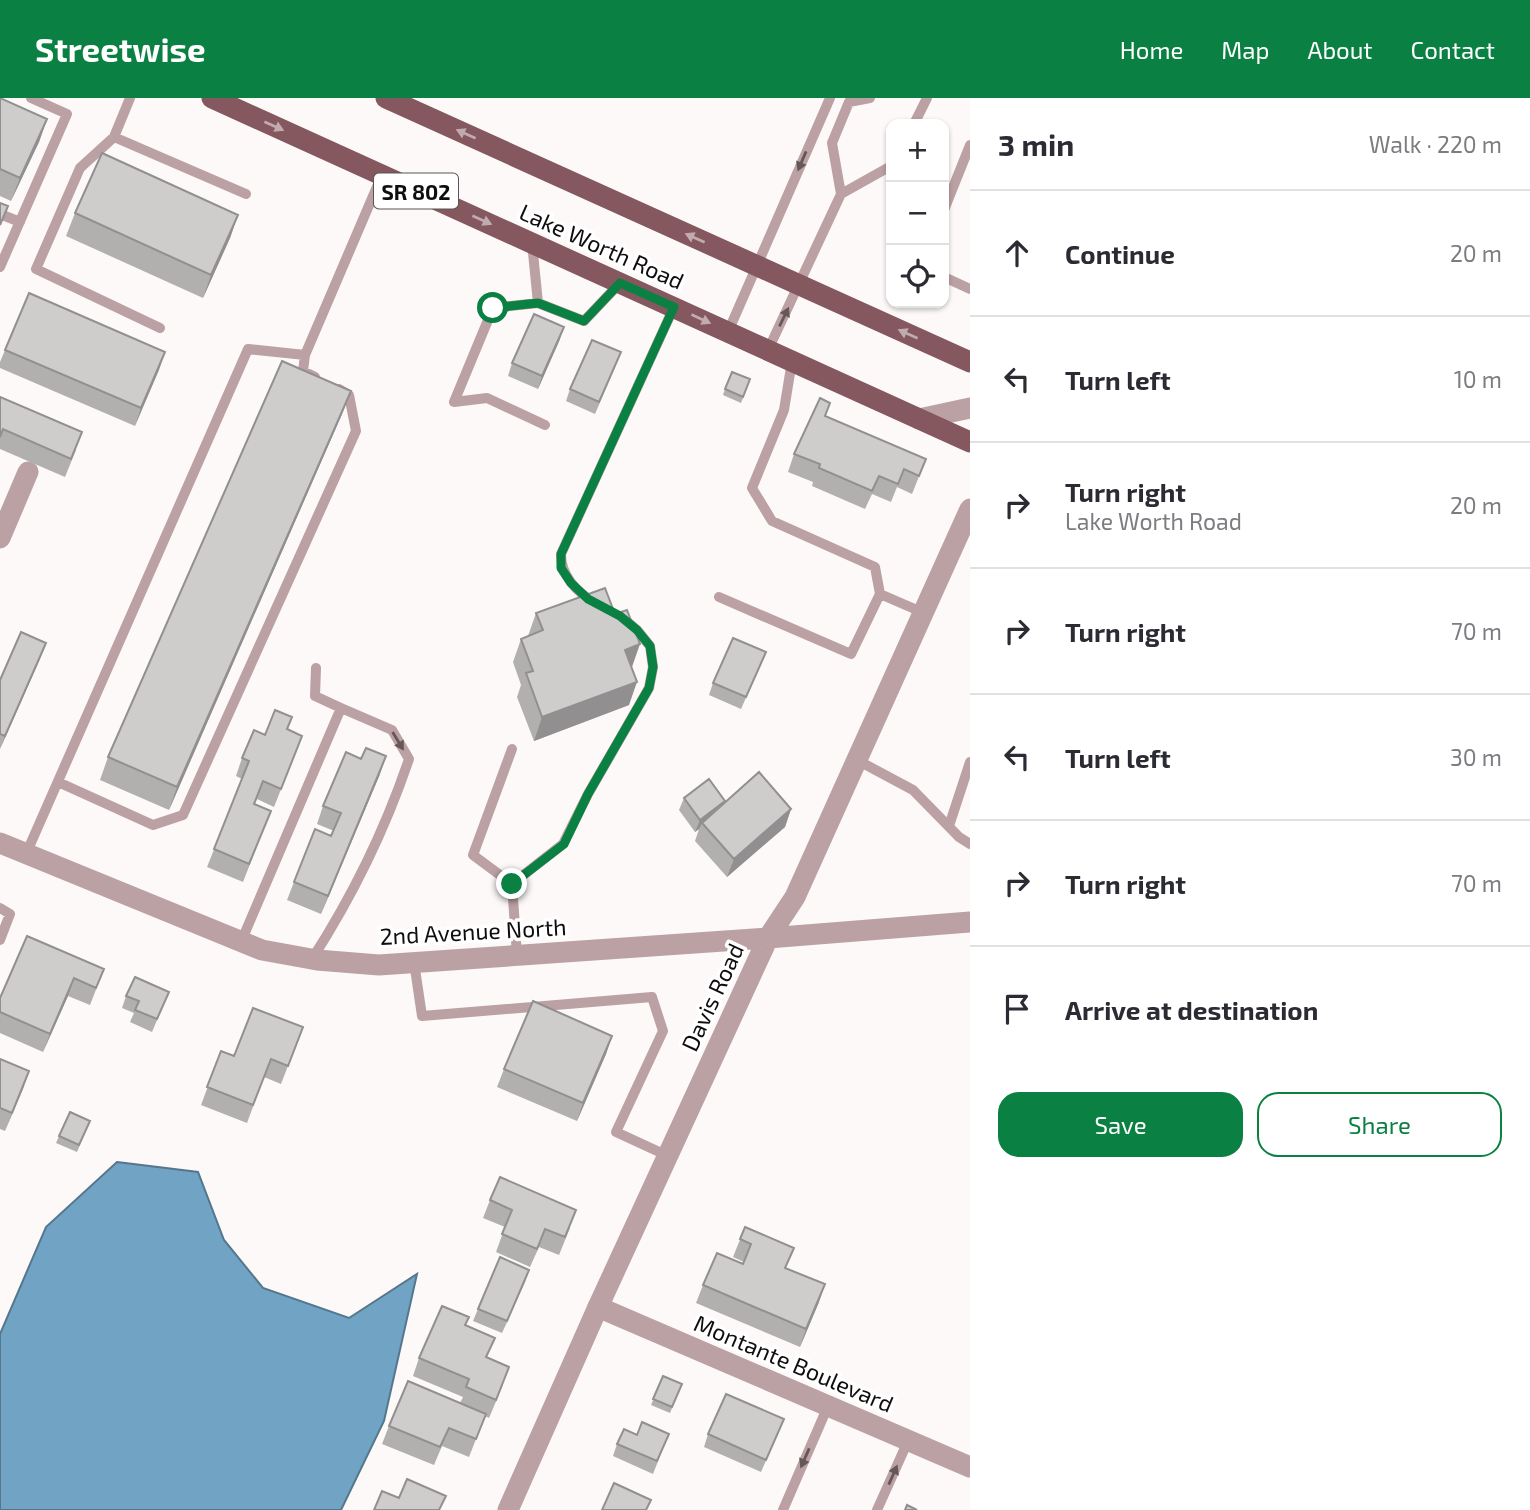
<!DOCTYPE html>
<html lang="en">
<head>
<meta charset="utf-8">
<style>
  :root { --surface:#fff; --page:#f7f7f7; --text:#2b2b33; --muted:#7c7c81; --line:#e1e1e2; --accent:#0b8043 }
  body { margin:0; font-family:"Exo 2",sans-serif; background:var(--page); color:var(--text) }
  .controls { position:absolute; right:21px; top:21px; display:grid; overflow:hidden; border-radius:14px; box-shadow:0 2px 5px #0004 }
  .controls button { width:63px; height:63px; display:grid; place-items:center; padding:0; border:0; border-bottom:2px solid var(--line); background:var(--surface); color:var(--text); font:35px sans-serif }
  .stop { position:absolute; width:21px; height:21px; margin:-16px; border:5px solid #0b8043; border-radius:50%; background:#fff }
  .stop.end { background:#0b8043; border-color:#fff; box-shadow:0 2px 7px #0008 }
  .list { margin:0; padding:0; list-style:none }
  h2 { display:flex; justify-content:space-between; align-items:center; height:91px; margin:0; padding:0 28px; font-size:30px }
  h2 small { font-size:23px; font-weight:400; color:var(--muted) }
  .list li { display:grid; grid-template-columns:46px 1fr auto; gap:21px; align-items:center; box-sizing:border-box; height:126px; padding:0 28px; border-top:2px solid var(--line) }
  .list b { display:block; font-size:26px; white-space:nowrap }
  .list p { margin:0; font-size:23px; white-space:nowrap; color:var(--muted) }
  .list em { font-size:23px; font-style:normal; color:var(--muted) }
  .actions { display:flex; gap:14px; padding:21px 28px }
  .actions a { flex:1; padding:16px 0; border:2px solid var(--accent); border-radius:21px; text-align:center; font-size:24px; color:var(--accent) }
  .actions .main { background:var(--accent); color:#fff }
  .icon { flex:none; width:38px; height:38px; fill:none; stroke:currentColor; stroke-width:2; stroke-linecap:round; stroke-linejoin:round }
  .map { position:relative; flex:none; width:970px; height:1412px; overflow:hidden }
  header { display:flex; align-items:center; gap:42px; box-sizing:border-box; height:98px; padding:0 35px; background:var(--accent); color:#fff }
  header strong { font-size:33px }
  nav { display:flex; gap:38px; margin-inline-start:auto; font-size:24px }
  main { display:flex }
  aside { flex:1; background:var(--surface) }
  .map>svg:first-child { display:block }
  .water { fill:#71a4c4; stroke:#54778d; stroke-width:2 }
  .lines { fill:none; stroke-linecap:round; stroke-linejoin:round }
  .service { stroke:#bca1a4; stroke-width:10 }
  .minor { stroke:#bca1a4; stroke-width:21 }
  .tertiary { stroke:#bca1a4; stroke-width:21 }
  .primary { stroke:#85575e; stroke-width:21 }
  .wall { fill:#b2afaf }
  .shaded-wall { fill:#918f8f }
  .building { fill:#cfcccc; stroke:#918f8f; stroke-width:2 }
  .oneway { fill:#c2abae }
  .oneway2 { fill:#665759 }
  .route { stroke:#0b8043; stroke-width:9 }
  .labels { text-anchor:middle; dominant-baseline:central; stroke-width:7; stroke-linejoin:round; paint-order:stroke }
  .shield { fill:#fff; stroke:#575656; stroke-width:2 }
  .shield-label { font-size:21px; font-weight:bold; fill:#0f0d0e }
  .street-label { font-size:23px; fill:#0f0d0e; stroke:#fff }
</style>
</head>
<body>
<header>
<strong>Streetwise</strong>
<nav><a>Home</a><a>Map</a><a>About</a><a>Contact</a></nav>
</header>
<main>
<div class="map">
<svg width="970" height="1412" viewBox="0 0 970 1412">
  <rect width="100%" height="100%" fill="#fdf9f9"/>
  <path class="water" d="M117 1064 198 1074 224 1142 263 1190 349 1220 417 1176 384 1323 341 1412H0V1236L46 1129Z"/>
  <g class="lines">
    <path class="service" d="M130 0 114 39 80 70 36 171 160 230
      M914 26 927 0
      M114 39 246 96
      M841 96 832 45 849 4 870 0
      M944 112 970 47
      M0 116 20 124
      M532 145 538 205 493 210 454 304 487 300 545 327
      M0 169 67 16 31 0
      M944 179 970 191
      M538 205 584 223 620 185
      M728 234 830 0
      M768 252 841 96 891 68
      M305 257 303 273 315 279
      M792 263 784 312 752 390 772 423 875 469 880 496
      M719 499 851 556 880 496 924 515
      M594 504C576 494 561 477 561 456L674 209
      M512 651 473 757 512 786 517 857
      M857 662 913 692 959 739 970 746
      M58 684 153 727 183 717 356 333 349 297 339 291
      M949 728 970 664
      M26 756 248 251 305 257 382 77
      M512 786 563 746 588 696 649 590 653 569 650 548 637 532 623 520
      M0 810 10 816 0 842
      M241 844 341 610 315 598 316 570
      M312 861C352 799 385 732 409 661L392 632 341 610
      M414 864 422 918 652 899 663 933 616 1034 668 1058
      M783 1412 828 1308
      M877 1412 908 1343"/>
    <path class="minor" d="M0 440 28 374
      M598 1209 970 1369"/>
    <path class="tertiary" d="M919 321 970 310
      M0 745 262 852 317 862 379 867 768 840 970 824
      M508 1412 598 1209 768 840 795 799 970 411"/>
    <path class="primary" d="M212 0 970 344
      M386 0 970 264"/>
  </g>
  <path class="wall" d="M0 0 47 21 39 44 11 103 0 98Z
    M75 115 238 117 230 140 203 200 66 138Z
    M560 241 538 291 508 278 512 265Z
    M5 252 165 254 135 328 0 270V264Z
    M616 267 595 316 566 303 570 291Z
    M750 281 741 305 723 297 725 291Z
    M351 293 342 316 169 712 100 682 108 659Z
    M0 299 76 352 65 379 0 351Z
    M830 305 825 318 926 361 912 396 897 389 891 404 872 396 865 411 812 388 813 384 788 374 794 356Z
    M536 515 632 569 629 607 534 643 517 599 521 587 513 564 521 541 528 538Z
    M46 545 39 563 0 651V582Z
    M761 566 741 611 709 597 713 585Z
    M287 631 302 638 274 709 257 701 255 706 271 713 243 784 207 769 242 681 236 678 242 660 265 637Z
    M380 676 321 816 287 802 294 784 331 738 334 733 317 726 323 708Z
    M684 700 725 703 791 711 785 729 727 779 695 743 699 731 695 734 679 712Z
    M104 871 90 907 68 898 43 954 0 935V900Z
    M169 894 152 934 130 924 134 915 122 910 126 898Z
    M303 929 281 986 264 979 247 1025 201 1007 221 953 234 958Z
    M612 938 606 956 577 1023 497 989 504 971Z
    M0 961 29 973 5 1033 0 1031Z
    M90 1023 77 1054 56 1045 59 1038Z
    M490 1102 570 1130 559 1157 539 1149 530 1169 496 1154 505 1129 483 1120Z
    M745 1129 819 1204 800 1249 696 1205 703 1187 743 1166 744 1164 733 1159Z
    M529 1172 502 1235 473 1223 478 1211Z
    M466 1227 487 1260 503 1287 489 1320 485 1318 469 1359 442 1348 434 1367 382 1346 389 1328 460 1305 463 1299 413 1278 419 1260Z
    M663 1278 682 1286 670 1315 651 1307Z
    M784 1321 761 1374 704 1349 708 1336Z
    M617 1346 664 1348 653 1376 613 1358Z"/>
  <path class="shaded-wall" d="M47 21 39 44 11 103 20 80Z
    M238 117 230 140 203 200 211 177Z
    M564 229 560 241 538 291 542 278Z
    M165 254 159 272 135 328 141 310Z
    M351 293 342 316 169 712 177 689Z
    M46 545 39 563 0 651 5 638Z
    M640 546 632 569 616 575 625 552Z
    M637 584 629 607 534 643 542 619Z
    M386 658 380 676 321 816 328 798Z
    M725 703 702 725 699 731 695 734 700 722Z
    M791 711 785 729 727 779 734 761Z
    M74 880 68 898 43 954 50 936Z
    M612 938 606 956 577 1023 583 1005Z
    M29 973 23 991 5 1033 12 1015Z
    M529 1172 525 1184 502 1235 507 1223Z
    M825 1186 819 1204 800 1249 806 1231Z"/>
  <path class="building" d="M0 0 47 21 20 80 0 71Z
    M102 55 238 117 211 177 75 115Z
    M0 105 8 108 0 127Z
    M29 195 165 254 141 310 5 252Z
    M534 216 564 229 542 278 512 265Z
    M592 242 621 254 599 304 570 291Z
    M282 263 351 293 177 689 108 659Z
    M732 274 750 281 743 299 725 291Z
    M0 299 82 334 71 361 3 331 0 339Z
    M820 300 830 305 825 318 926 361 919 378 904 371 898 386 879 378 872 393 819 370 820 366 794 356Z
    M605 490 615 516 627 512 640 546 625 552 637 584 542 619 526 575 533 573 521 541 543 532 536 515Z
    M21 534 46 545 5 638 0 636V582Z
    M733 540 766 554 746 599 713 585Z
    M275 612 292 619 287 631 302 638 281 691 263 683 254 706 271 713 249 766 214 751 249 663 242 660 254 632 265 637Z
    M366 650 386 658 328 798 294 784 315 731 331 738 341 715 323 708 346 654 361 661Z
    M759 674 791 711 734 761 702 725Z
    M709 681 725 703 700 722 684 700Z
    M27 838 104 871 96 890 74 880 50 936 0 914V900Z
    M135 879 169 894 157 921 135 912 139 903 126 898Z
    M533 903 612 938 583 1005 504 971Z
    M253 910 303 929 288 968 271 961 253 1007 207 989 221 953 234 958Z
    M0 961 29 973 12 1015 0 1010Z
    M70 1014 90 1023 79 1047 59 1038Z
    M500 1079 576 1112 565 1139 545 1131 537 1151 502 1136 512 1112 490 1102Z
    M745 1129 794 1150 785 1170 825 1186 806 1231 703 1187 717 1155 743 1166 751 1146 740 1141Z
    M500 1159 529 1172 507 1223 478 1211Z
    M442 1208 469 1219 465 1227 495 1240 486 1259 509 1269 496 1302 466 1289 469 1281 419 1260Z
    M663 1278 682 1286 672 1309 653 1301Z
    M408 1283 486 1316 476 1341 449 1330 440 1349 389 1328Z
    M726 1296 784 1321 766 1362 708 1336Z
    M642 1324 669 1336 657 1363 617 1346 624 1331 637 1337Z
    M407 1381 446 1398 439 1412H374L382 1393 399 1400Z
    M614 1385 651 1402 646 1412H602Z
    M907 1407 917 1412H905Z"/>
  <defs><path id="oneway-solid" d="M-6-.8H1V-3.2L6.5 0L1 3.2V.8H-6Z" transform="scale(1.75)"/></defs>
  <g class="oneway">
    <use href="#oneway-solid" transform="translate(274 28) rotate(24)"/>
    <use href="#oneway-solid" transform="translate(466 36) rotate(-156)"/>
    <use href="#oneway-solid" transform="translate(482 122) rotate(24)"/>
    <use href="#oneway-solid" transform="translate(695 140) rotate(-156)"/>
    <use href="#oneway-solid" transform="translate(701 221) rotate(25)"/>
    <use href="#oneway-solid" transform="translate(908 236) rotate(-156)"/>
  </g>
  <g class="oneway2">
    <use href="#oneway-solid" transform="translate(802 63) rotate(113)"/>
    <use href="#oneway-solid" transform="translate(784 219) rotate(-64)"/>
    <use href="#oneway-solid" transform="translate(398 643) rotate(59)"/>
    <use href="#oneway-solid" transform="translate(805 1360) rotate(114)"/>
    <use href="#oneway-solid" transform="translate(893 1377) rotate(-66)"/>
  </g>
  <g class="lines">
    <path class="route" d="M493 210 538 205 584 223 620 185 674 209 561 456V470L571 485 588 501 620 518 637 532 650 548 653 569 649 590 588 696 564 746 512 786"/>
  </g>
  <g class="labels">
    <rect class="shield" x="374" y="75.5" width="84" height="35" rx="5"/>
    <g class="shield-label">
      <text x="416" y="93">SR 802</text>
    </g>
    <g class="street-label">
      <text transform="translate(602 148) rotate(24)">Lake Worth Road</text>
      <text transform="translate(473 833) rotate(-3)">2nd Avenue North</text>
      <text transform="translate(712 899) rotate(-65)">Davis Road</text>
      <text transform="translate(794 1265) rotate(23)">Montante Boulevard</text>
    </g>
  </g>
</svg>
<div class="controls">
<button>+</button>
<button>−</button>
<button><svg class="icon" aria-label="locate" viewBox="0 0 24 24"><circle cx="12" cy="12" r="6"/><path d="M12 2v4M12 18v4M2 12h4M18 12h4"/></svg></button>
</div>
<div class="stop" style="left:493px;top:210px"></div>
<div class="stop end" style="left:512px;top:786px"></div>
</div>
<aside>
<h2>3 min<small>Walk · 220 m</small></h2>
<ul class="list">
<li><svg class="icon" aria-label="ahead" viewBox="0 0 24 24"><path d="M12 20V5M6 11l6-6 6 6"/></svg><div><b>Continue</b></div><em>20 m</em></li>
<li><svg class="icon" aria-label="left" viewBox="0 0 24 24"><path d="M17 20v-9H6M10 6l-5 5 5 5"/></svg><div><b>Turn left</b></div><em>10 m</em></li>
<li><svg class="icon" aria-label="right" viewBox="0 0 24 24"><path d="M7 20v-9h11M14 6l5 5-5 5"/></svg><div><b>Turn right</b><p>Lake Worth Road</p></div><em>20 m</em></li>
<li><svg class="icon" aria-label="right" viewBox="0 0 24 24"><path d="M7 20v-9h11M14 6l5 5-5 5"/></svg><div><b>Turn right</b></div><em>70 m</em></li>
<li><svg class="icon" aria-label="left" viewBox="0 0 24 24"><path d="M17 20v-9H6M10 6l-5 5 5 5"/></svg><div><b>Turn left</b></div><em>30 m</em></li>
<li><svg class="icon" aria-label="right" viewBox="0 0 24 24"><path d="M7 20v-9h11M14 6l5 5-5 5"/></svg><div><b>Turn right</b></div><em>70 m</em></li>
<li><svg class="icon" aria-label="arrive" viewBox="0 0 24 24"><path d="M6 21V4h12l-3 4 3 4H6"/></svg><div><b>Arrive at destination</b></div></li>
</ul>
<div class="actions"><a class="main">Save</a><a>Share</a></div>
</aside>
</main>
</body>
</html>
